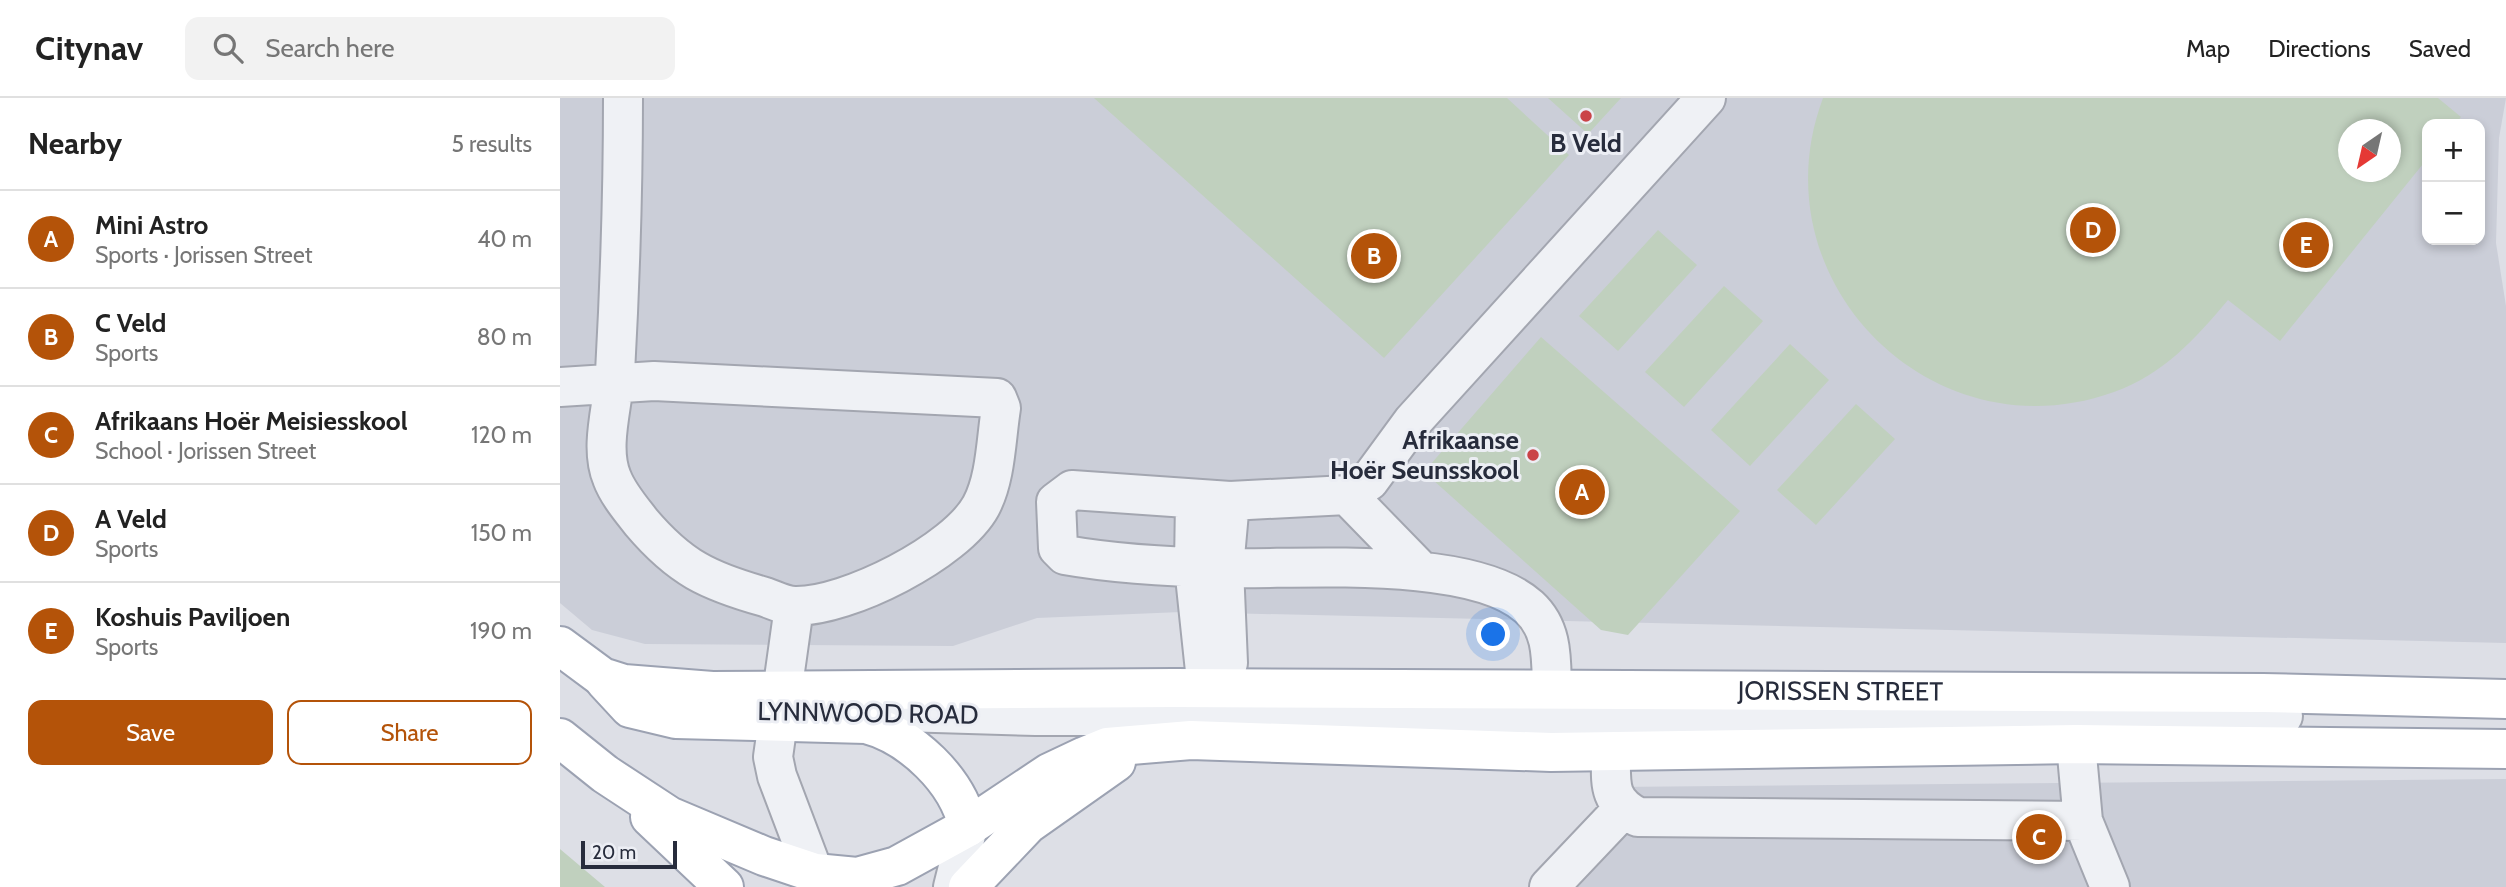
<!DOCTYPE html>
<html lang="en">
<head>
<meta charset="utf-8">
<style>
  :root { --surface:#fff; --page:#f2f2f2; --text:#222; --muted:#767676; --line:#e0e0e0; --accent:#b45309 }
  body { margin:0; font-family:Cabin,sans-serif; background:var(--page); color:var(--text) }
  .controls { position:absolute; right:21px; top:21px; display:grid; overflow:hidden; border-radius:14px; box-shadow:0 4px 10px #0003 }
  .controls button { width:63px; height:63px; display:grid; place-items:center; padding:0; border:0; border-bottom:2px solid var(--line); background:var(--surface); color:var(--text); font:35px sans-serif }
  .compass { position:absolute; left:1778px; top:21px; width:63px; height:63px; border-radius:50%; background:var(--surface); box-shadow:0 4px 10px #0003; rotate:214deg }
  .scale { position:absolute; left:21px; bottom:18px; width:96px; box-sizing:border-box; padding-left:7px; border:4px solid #272c3c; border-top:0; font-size:19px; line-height:24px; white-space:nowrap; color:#272c3c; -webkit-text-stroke:5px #eceef4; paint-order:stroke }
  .you { position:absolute; left:934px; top:537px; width:24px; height:24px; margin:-18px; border:5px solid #fff; border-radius:50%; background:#1a73e8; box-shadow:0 0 0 10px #1a73e833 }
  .badge { display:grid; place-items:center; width:46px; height:46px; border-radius:50%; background:var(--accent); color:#fff; font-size:23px; font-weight:700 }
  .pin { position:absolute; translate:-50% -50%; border:4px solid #fff; box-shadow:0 2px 7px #0006 }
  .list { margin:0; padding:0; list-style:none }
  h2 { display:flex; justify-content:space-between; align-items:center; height:91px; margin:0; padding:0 28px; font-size:30px }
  h2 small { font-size:23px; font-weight:400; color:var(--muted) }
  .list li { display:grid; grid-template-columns:46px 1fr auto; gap:21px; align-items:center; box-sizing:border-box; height:98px; padding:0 28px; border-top:2px solid var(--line) }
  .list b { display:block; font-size:26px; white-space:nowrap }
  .list p { margin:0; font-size:23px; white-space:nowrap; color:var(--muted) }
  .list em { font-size:23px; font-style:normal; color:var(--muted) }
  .actions { display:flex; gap:14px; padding:21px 28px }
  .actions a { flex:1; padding:16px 0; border:2px solid var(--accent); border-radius:14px; text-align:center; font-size:24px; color:var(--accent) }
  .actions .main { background:var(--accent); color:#fff }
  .icon { flex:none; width:38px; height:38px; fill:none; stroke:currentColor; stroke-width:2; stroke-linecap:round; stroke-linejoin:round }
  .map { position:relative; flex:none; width:1946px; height:789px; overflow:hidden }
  header { display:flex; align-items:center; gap:42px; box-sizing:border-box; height:98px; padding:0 35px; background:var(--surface); border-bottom:2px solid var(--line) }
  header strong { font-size:33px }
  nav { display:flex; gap:38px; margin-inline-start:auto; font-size:24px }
  .search { width:490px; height:63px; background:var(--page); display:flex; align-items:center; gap:18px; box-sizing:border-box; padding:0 24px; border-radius:14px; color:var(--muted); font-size:26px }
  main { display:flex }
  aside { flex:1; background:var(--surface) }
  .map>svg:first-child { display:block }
  .built { fill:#cbced8; fill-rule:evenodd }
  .green { fill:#c0d0be; fill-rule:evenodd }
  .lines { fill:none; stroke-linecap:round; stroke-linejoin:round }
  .minor-casing { stroke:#a3a6b0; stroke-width:42 }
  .major-casing { stroke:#9ca2b2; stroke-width:42 }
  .minor { stroke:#eff1f5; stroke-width:38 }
  .major { stroke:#fff; stroke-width:38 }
  .poi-dot { fill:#ca4347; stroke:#eceef4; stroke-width:2.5 }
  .labels { text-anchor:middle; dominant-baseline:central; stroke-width:6; stroke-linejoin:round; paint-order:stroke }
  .poi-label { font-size:26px; font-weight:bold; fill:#272c3c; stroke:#eceef4 }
  .street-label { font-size:26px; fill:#272c3c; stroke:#eceef4 }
</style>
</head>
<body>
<header>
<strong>Citynav</strong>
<div class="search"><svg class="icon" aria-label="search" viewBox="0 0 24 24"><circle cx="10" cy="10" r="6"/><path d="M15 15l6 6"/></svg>Search here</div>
<nav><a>Map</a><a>Directions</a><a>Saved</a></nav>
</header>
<main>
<aside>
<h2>Nearby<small>5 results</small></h2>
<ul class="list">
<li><span class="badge">A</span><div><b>Mini Astro</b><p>Sports · Jorissen Street</p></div><em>40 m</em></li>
<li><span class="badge">B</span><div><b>C Veld</b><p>Sports</p></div><em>80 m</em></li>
<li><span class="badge">C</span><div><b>Afrikaans Hoër Meisiesskool</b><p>School · Jorissen Street</p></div><em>120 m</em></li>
<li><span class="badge">D</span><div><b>A Veld</b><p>Sports</p></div><em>150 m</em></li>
<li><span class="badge">E</span><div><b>Koshuis Paviljoen</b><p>Sports</p></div><em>190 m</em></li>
</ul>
<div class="actions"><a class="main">Save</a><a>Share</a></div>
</aside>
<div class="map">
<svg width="1946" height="789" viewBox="0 0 1946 789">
  <rect width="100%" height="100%" fill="#dddfe6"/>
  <path class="built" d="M0 0H1946L1939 40 1936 145 1946 208V545L621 514 477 520 393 548 85 546 32 532 0 505ZM1867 26H1920V142H1867ZM1788 32H1830V74H1788Z
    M1946 681V789H970L1053 689Z"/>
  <path class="green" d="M534 0H947L1009 57 824 260Z
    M988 0H1061L1028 36Z
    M1263 0H1878L1901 19 1895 26H1867V61L1720 243 1668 202C1635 241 1604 276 1554 294 1371 360 1195 181 1263 0ZM1788 32H1830V74H1788Z
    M1098 132 1137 167 1058 253 1019 218Z
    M1164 188 1203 223 1124 309 1085 274Z
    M981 239 1180 413 1068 537 1041 532 864 374Z
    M1230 246 1269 282 1190 368 1151 332Z
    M1296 306 1335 341 1256 427 1217 392Z
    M0 751 45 789H0Z"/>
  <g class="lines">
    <g class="minor-casing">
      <path id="minor" d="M0 289 94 283 437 300 441 310C436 341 436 380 421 408 396 454 287 509 235 508 225 508 214 502 205 499 148 483 120 470 81 424 71 411 58 396 52 380 39 349 53 308 55 275 60 184 63 92 63 0
        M787 397 860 472
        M635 401 634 469 647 592
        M234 509 213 659 217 678 259 789
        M668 565 664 470 670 403
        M992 593C991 563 994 532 969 509 912 457 740 472 663 470 611 469 556 466 505 457L498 450 496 404 512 392 670 403 787 397 809 383 853 323 1146 0
        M276 612 476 618H1723
        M1516 646 1523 723
        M1051 654C1051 685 1047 703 1078 719L1523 723 1550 789
        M393 789 408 729
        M989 789 1063 711"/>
    </g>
    <g class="major-casing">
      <g id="major">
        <path id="s1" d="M0 548 42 579 64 586 152 593 614 590 1703 595 1946 601"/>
        <path d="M45 583 70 610 116 621 306 626C351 638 398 682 408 729"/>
        <path d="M0 640 45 676 109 718 204 758 255 775 297 779 337 768 408 729 489 675 525 658 547 649 631 642 991 654 1516 646 1946 651"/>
        <path d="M90 719 164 789"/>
        <path d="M408 789 468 726 556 664"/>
      </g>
    </g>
    <use href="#minor" class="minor"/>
    <use href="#major" class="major"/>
  </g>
  <g class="poi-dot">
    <circle cx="1026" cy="18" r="7"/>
    <circle cx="973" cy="357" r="7"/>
  </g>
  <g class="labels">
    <g class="poi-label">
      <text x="1026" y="45">B Veld</text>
      <text x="959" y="342" text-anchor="end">Afrikaanse<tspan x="959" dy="30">Hoër Seunsskool</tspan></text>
    </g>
    <g class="street-label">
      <text stroke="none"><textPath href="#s1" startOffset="1292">JORISSEN STREET</textPath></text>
      <text transform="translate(308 615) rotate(1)">LYNNWOOD ROAD</text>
    </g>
  </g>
</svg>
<div class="controls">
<button>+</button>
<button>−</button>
</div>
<svg class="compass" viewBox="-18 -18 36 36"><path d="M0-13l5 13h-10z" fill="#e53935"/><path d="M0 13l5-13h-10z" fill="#767676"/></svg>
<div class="scale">20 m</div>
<div class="you"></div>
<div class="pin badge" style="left:1022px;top:394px">A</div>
<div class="pin badge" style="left:814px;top:158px">B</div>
<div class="pin badge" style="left:1479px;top:739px">C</div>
<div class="pin badge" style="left:1533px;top:132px">D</div>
<div class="pin badge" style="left:1746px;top:147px">E</div>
</div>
</main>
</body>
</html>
